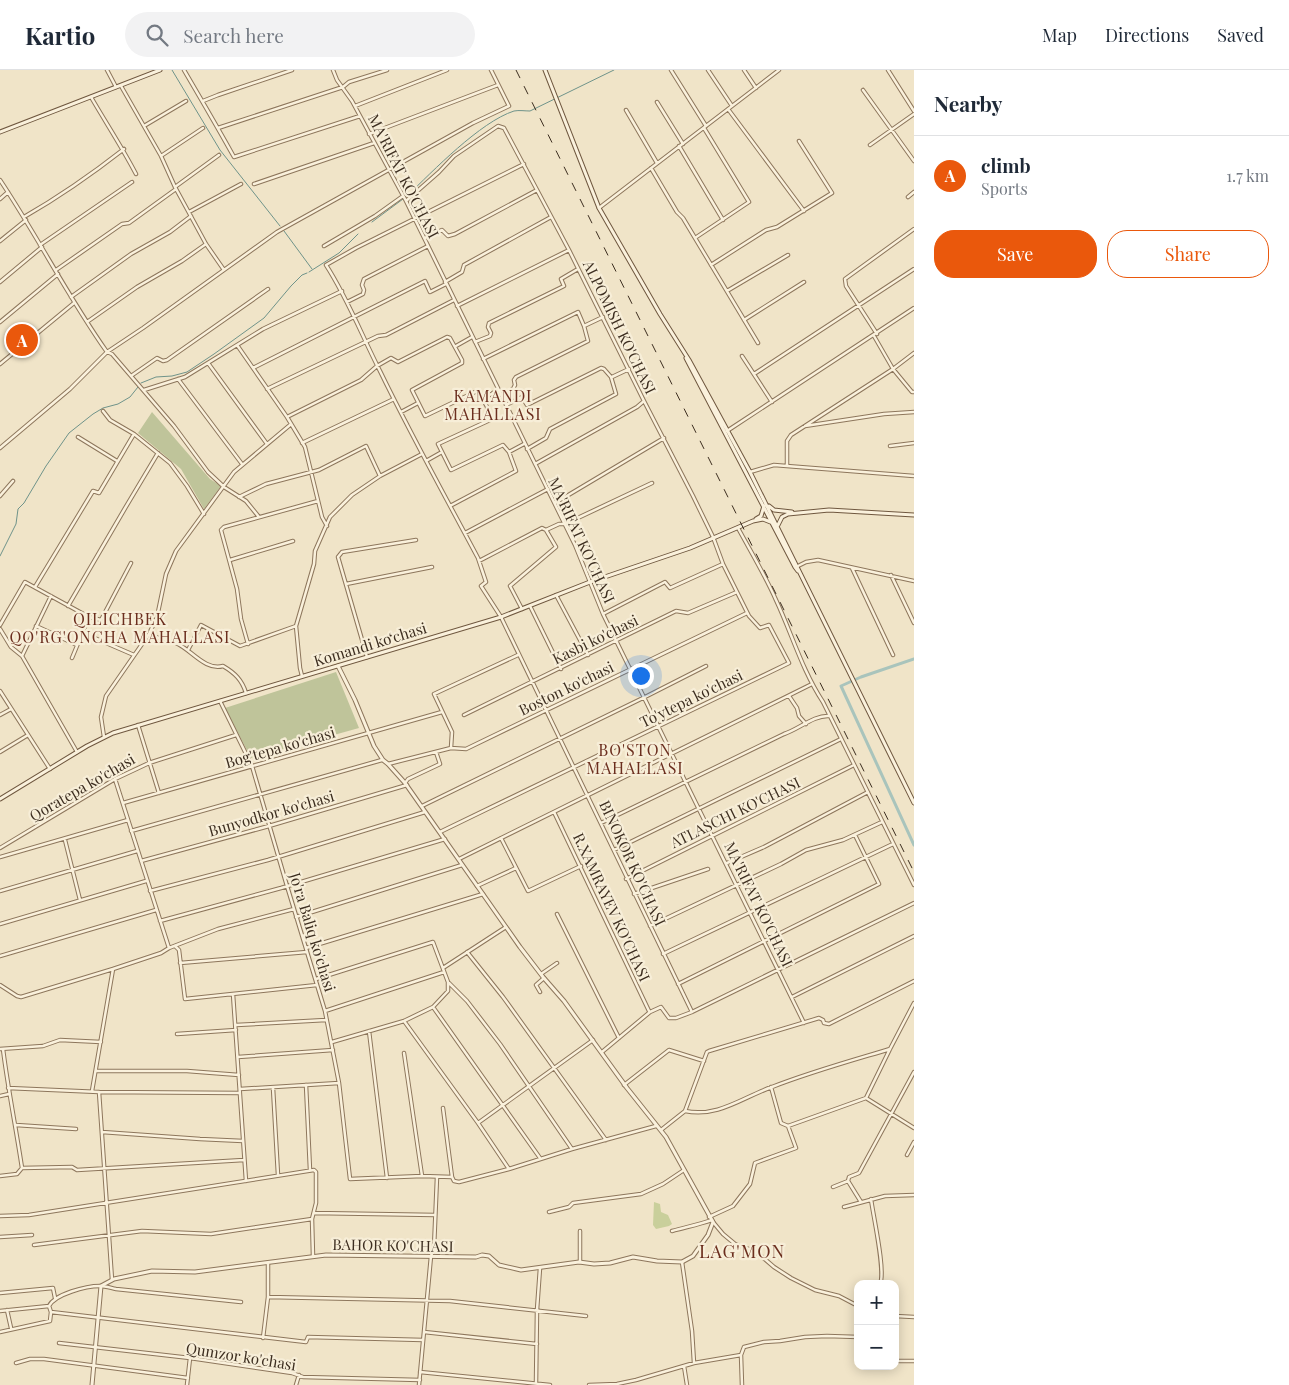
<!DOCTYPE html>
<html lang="en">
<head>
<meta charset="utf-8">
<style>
  :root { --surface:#fff; --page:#f2f2f3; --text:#1f2937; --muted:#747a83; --line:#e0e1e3; --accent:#ea580c }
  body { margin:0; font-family:"Playfair Display",serif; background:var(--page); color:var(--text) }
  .controls { position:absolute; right:15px; bottom:15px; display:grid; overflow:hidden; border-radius:10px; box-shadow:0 2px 12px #0003 }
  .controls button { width:45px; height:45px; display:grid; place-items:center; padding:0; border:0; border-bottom:1px solid var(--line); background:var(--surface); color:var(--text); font:25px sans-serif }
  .you { position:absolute; left:640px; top:605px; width:18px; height:18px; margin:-12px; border:4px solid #fff; border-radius:50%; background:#1a73e8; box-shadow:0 0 0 8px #1a73e833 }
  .badge { display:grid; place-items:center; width:32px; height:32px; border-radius:50%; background:var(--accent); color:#fff; font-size:16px; font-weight:700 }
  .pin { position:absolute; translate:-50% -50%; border:2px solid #fff; box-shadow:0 1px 5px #0006 }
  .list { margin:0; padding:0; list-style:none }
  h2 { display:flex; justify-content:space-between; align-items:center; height:65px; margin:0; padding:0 20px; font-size:21px }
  h2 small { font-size:16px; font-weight:400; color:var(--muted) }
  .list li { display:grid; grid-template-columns:32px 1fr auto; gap:15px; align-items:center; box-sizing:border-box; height:80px; padding:0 20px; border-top:1px solid var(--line) }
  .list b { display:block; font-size:19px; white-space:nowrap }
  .list p { margin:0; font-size:16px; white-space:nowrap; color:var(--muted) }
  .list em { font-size:16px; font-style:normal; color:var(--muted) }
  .actions { display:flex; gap:10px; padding:15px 20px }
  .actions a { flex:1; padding:11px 0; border:1px solid var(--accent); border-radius:20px; text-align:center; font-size:18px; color:var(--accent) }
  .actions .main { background:var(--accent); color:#fff }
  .icon { flex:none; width:28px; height:28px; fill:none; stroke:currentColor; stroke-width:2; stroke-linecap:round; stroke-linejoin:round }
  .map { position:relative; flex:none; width:914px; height:1315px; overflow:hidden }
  header { display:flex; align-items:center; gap:30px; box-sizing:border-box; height:70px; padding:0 25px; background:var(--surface); border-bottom:1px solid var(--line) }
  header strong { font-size:24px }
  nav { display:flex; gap:28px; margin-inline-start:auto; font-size:18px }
  .search { width:350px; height:45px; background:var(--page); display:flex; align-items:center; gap:12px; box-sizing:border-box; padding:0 18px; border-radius:28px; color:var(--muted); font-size:19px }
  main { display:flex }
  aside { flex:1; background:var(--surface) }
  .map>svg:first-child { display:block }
  .green { fill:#c9cf9b }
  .cemetery { fill:#bfc49a }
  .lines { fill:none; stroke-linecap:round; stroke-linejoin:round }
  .stream { stroke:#6f938a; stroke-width:1 }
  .canal { stroke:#a9c4bc; stroke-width:3 }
  .minor-casing { stroke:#8d765c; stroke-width:4.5 }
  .tertiary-casing { stroke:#8d765c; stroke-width:5 }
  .secondary-casing { stroke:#6f573f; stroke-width:5 }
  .minor { stroke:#faf1dc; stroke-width:2.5 }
  .tertiary { stroke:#faf1dc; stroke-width:3 }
  .secondary { stroke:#faf1dc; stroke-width:3 }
  .rail { stroke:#3d2e20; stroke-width:1; stroke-dasharray:9 9; stroke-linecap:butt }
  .labels { text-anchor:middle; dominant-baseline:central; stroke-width:4.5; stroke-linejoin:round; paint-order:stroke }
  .street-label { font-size:15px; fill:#3d2e20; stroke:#f7eed8 }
  .neighbourhood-label { font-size:16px; letter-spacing:1px; fill:#6b2e1e; stroke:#f7eed8 }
  .quarter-label { font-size:18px; letter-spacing:1px; fill:#6b2e1e; stroke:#f7eed8 }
</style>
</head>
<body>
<header>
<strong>Kartio</strong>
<div class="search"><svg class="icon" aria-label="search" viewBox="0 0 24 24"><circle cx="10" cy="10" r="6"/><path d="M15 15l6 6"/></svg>Search here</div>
<nav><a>Map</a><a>Directions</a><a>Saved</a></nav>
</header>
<main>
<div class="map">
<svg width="914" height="1315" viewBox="0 0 914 1315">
  <rect width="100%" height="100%" fill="#f0e4c8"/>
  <path class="green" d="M654 1132 660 1134 661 1142 668 1145 672 1154 669 1156 656 1159 653 1155Z"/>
  <path class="cemetery" d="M152 342 210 409 221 416 204 439 181 399 138 363Z
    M336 602 359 658 251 688 225 638Z"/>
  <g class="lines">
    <path class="stream" d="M172 0 220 80 280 156
      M407 126C433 101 480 52 514 41 519 40 525 41 530 41L614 0
      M372 152 403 129
      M284 161 312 199
      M309 202 339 183 358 164
      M141 313 156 307 172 306 187 302 214 284 264 248 291 216 302 205 307 203
      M0 486 16 454 18 439 24 433 46 396 69 363 93 344 103 338 118 334 130 327 138 317"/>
    <path class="canal" d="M914 589 861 607 841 616 914 775"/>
    <g class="minor-casing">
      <path id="minor" d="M107 0 116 17
        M184 0C201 29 218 58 234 87L360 46
        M333 0 337 10 352 31 406 131 575 475 603 544 804 953
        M671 0 706 56
        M708 0 732 36
        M744 0 756 18
        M888 0 914 41
        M121 16 161 86 175 117 206 174 224 200
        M863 20 914 91
        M91 27C106 53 122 77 136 104
        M203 31 218 25 292 0
        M657 32 683 74
        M355 36 447 0
        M728 39 804 141
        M626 40 657 93
        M144 56 186 31
        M218 58 343 17 349 12 387 0
        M369 64 498 15
        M870 75 914 44
        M679 76 723 150
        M161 86 203 58
        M524 94 356 178 326 195C348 229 362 266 380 301 411 365 445 426 478 488L486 512 481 516 501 547 692 942
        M651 98 677 142 683 148 758 273
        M0 110C38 167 68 227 107 282L112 284 174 356 208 402 224 417 246 431 259 447
        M254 114 374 73
        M175 117 219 85
        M908 127 914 122
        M0 129 8 122
        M406 131 439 102 454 86 498 56 504 58 569 180 644 331 693 426 713 467 723 494 749 546 760 558 769 555 789 593 440 762
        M599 138 779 0
        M189 142 241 114
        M24 147C59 127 92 104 124 79
        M425 168 442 160 448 166 455 164 537 120
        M695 168 749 132 704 58
        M0 171 26 150
        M40 175 132 112
        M324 176 375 146 403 126
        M711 195 766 160 777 157 832 123 799 71
        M56 200 122 154 129 153 176 119
        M0 212 42 177
        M445 212 462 202 464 195 551 147
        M727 221 788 185
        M71 227 131 184 170 162 191 146
        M347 232 363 224 364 220 362 215 364 209 428 176
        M457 236 569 180
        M744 250 804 212
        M0 252 58 204
        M87 252 137 217 182 191 206 174
        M877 264 846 216 845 209 914 159
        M874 266 893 299 912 322H914
        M475 272 490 266 491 263 488 257 489 253 564 216 561 209 578 199
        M237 275 287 347 305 377 322 447 327 456
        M456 276 472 267
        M742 286 772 332
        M483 289 578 242 584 256
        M208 293 267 374
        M0 294 74 233
        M253 298 425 211 430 222 446 214
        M754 304 914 199
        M131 306 157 288 163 291 167 290 268 219
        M612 307 629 299
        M178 309 242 394
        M267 319 378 266 386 265 454 230
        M144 320 185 307 263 259 342 221
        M501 325 513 319 515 315 514 310 516 307 588 271 584 256 603 247
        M483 329 498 320
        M506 335 522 327 527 335 601 298 604 299 611 307 616 324 550 359 546 368 527 379
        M103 341 110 350 134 364 170 393 187 416 204 444
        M401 342 418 333
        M287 347 361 310 377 296 391 288 398 292 447 267 450 268 462 290V293L412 320 425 346 475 322H478C483 330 491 340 490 350L438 374 451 400 503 375 509 382 516 401 450 436
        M805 356 884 344 914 342
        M727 361 914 238
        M78 367 117 391
        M302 373 394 329
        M890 376 914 373
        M0 378 70 319 107 282 143 258 277 162 473 53 509 36 491 0
        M509 382 524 374
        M426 391 442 382
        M535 394 637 337 644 331
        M787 396V371L791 365 893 299 914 283
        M750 402 774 395 914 406
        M0 426 13 411
        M239 427 266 414 319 400 366 376 380 406
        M555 433 664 368
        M738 458C751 482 765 505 776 530 792 564 802 600 823 632L914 815
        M465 463 548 419
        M230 490 293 471
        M479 491 542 458 546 460 559 454H565L652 413
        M798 496 806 492 818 490 914 511
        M852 498 893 585
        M891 505 914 553
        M346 514 432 497
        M35 517 93 421 99 423 134 364
        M556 525 588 585
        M68 536 124 440 158 383
        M530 536 561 599
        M522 539 510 516 556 477 546 460
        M603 544 665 512 670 518 723 494
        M0 555 25 512 89 547 101 550 131 493
        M36 556 77 575
        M0 559 11 577 22 586 77 682
        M83 563 134 585
        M149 564C158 569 169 570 178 574 192 581 206 601 223 596 235 603 242 610 246 623
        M248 574 241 549 237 519 221 460 224 457 318 431
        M188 580 201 555 240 576 296 556
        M22 586 51 526
        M367 587 338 487 342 482 416 470
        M72 588 89 547
        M302 606 300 598 296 556 314 494 315 481 330 447 352 425 380 406 422 384
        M0 621 50 699
        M789 626 797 638 799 646 806 654
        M220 631 252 696 287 816 325 941 339 1013 350 1109 422 1106 452 1107 454 1111 459 1112 509 1099 572 1079 656 1056
        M0 645 11 639
        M464 645 676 541 688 543 737 522
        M138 655 159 723
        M104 667 101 647 106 626 149 564 157 547 166 504 176 481 234 402 290 355
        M451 678 452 662 434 624 518 585
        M0 682 28 665
        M388 694 451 678 466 679 747 543
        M115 709 169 878
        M405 713 408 709 440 694 436 682
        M123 733 442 642
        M422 736 645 627 706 596
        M554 742 649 941
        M601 753 784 664C799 659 814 645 829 646
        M131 761 382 690
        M501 768 528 821 581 796
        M65 770 80 830
        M0 778 115 709 149 693 236 665
        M614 780 841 669
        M0 787 128 750
        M459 789 812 614
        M141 791 269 756 407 715
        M727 793 764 777 868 722
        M626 809 854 695
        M477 816 516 798
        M0 821 137 781
        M150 821 268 790 425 742
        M634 824 708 799
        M557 844 619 968
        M296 847 462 795
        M160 851 281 818 445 769
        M0 854 146 811
        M650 856 781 794 806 780 843 770 882 752
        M175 876 179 880 185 929 317 915
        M306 878 483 824
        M467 882 503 927 606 1070
        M663 884 893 774
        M0 886 156 840
        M180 893 307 882
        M443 898 506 857
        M541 904 557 893
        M316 909 433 872 448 912V921L433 937 404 951 332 972
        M449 913 467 931 500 974 572 1079
        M678 914 879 814 855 765
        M0 915 17 926 21 927 113 899
        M540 922 536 915 544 908
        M233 924 246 1111
        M792 927 914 866
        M433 937 540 1088
        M325 941 444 902
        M404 951 478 1053 593 970
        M236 955 326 950
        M369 961 387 1108
        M177 964 236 960
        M0 979 43 976 60 970 101 972
        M3 979C8 1019 16 1058 22 1098
        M602 982 650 942 661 937 669 948H676L692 942 914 833
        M404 983 422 1106
        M238 987 333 980
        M96 1001H187L239 1005
        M306 1015 310 1100
        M624 1015 669 980 704 991
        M8 1018 99 1022 240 1023
        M273 1018 278 1105
        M240 1019 339 1013
        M92 1021 113 899 161 883 169 878 218 859 294 839
        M99 1022 112 1210
        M0 1026 9 1024
        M866 1028 914 1058
        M443 1038 452 1107
        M685 1041C718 1048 743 1027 772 1017 810 1002 850 991 890 979
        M478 1053 509 1099
        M16 1055 76 1059
        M788 1056 866 1028 890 979 914 933
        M661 1060 685 1041 707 982 709 981 819 948 823 950 824 953 829 954 914 911
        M102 1062 200 1069 243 1071
        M907 1085 914 1072
        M0 1106 17 1104 22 1098 72 1097 77 1100 244 1090
        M848 1111 861 1132
        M833 1117 848 1111 849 1107 859 1103 914 1002
        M871 1129C873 1145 886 1202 880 1214
        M844 1137 885 1126 914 1125
        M549 1142 569 1137 573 1133 641 1124 663 1114 684 1100
        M314 1143 435 1145
        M0 1146 29 1145 314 1100 316 1102V1133L312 1149 313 1186
        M709 1147 733 1136 750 1114 755 1093 796 1078 788 1056 781 1053 771 1017
        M713 1152 723 1164 735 1174 749 1179 760 1185 774 1197 791 1208 815 1220 839 1226 858 1236
        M580 1161V1192
        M672 1161C686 1157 698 1155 712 1150
        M0 1167 32 1165
        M34 1175 142 1161 211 1164 312 1149
        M682 1192 692 1261 694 1293
        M0 1223 53 1218 55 1228
        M268 1227 450 1231 586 1246
        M7 1240 11 1258
        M0 1241 49 1236
        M51 1242 306 1272 308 1267 423 1270
        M895 1246 914 1247
        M0 1262 50 1251 51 1242 49 1236C55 1224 86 1216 100 1216 105 1216 111 1218 116 1219L241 1232
        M424 1262 537 1274
        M263 1268 268 1227V1194
        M59 1273 190 1288 292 1303 303 1307 420 1310
        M741 1285 742 1315
        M895 1291H914
        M16 1293 30 1289H44L188 1308
        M684 1296 687 1315
        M420 1302 550 1315
        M536 1313 537 1240 540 1198
        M187 1315 190 1288
        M296 1315 299 1305
        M419 1315 431 1186 434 1178 437 1107
        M589 1315 617 1314 636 1310 694 1293 741 1285 744 1277 764 1272 780 1271 805 1267 827 1266 858 1267"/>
    </g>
    <g class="tertiary-casing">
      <path id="tertiary" d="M92 1315 101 1216 114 1209 152 1201 195 1202 326 1185 476 1187 482 1185 489 1186 499 1195 521 1200 579 1192 594 1194 610 1193 633 1187 657 1191 682 1192 693 1186 708 1165 713 1152 666 1067 627 1018 564 931 543 907 520 877 405 713 388 694 383 690 374 676 355 630 338 596"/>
    </g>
    <g class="secondary-casing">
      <path id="secondary" d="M545 0 599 138 660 244 689 290 750 402 914 733
        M0 62 160 0
        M686 288 795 497 798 501
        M769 436 774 440 792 442
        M756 449 761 446 764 436
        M778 455 782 447 788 444 829 440 914 445
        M0 729 87 676 113 663 501 547 590 512 690 478 753 451 763 449 773 453"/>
    </g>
    <use href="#minor" class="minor"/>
    <use href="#tertiary" class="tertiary"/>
    <use href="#secondary" class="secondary"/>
    <path class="rail" d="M516 0 914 802"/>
  </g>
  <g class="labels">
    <g class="street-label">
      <text transform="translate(404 106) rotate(63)">MA'RIFAT KO'CHASI</text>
      <text transform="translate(620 257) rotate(64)">ALPOMISH KO'CHASI</text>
      <text transform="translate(582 470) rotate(65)">MA'RIFAT KO'CHASI</text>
      <text transform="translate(595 569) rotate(-26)">Kasbi ko'chasi</text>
      <text transform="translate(370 574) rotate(-17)">Komandi ko‘chasi</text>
      <text transform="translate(566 618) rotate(-26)">Boston ko'chasi</text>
      <text transform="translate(691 628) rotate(-26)">To'ytepa ko'chasi</text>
      <text transform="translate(280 677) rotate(-16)">Bog'tepa ko'chasi</text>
      <text transform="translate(82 717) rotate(-30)">Qoratepa ko'chasi</text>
      <text transform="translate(735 742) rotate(-26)">ATLASCHI KO'CHASI</text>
      <text transform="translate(271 743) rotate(-16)">Bunyodkor ko'chasi</text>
      <text transform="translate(633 793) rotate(65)">BINOKOR KO'CHASI</text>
      <text transform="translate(759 834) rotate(64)">MA'RIFAT KO'CHASI</text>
      <text transform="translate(612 837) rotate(65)">R.XAMRAYEV KO'CHASI</text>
      <text transform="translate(313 862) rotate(73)">Jo'ra Baliq ko'chasi</text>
      <text transform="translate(393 1175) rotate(1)">BAHOR KO'CHASI</text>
      <text transform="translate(241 1286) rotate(9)">Qumzor ko'chasi</text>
    </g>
    <g class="neighbourhood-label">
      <text x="493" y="325">KAMANDI<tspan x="493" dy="18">MAHALLASI</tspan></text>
      <text x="120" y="548">QILICHBEK<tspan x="120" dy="18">QO'RG'ONCHA MAHALLASI</tspan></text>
      <text x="635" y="679">BO'STON<tspan x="635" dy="18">MAHALLASI</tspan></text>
    </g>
    <g class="quarter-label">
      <text x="742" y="1181">LAG'MON</text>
    </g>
  </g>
</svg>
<div class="controls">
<button>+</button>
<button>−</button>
</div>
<div class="you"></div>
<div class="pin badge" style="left:22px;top:270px">A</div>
</div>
<aside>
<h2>Nearby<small></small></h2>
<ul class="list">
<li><span class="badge">A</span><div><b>climb</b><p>Sports</p></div><em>1.7 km</em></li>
</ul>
<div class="actions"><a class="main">Save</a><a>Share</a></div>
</aside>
</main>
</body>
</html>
